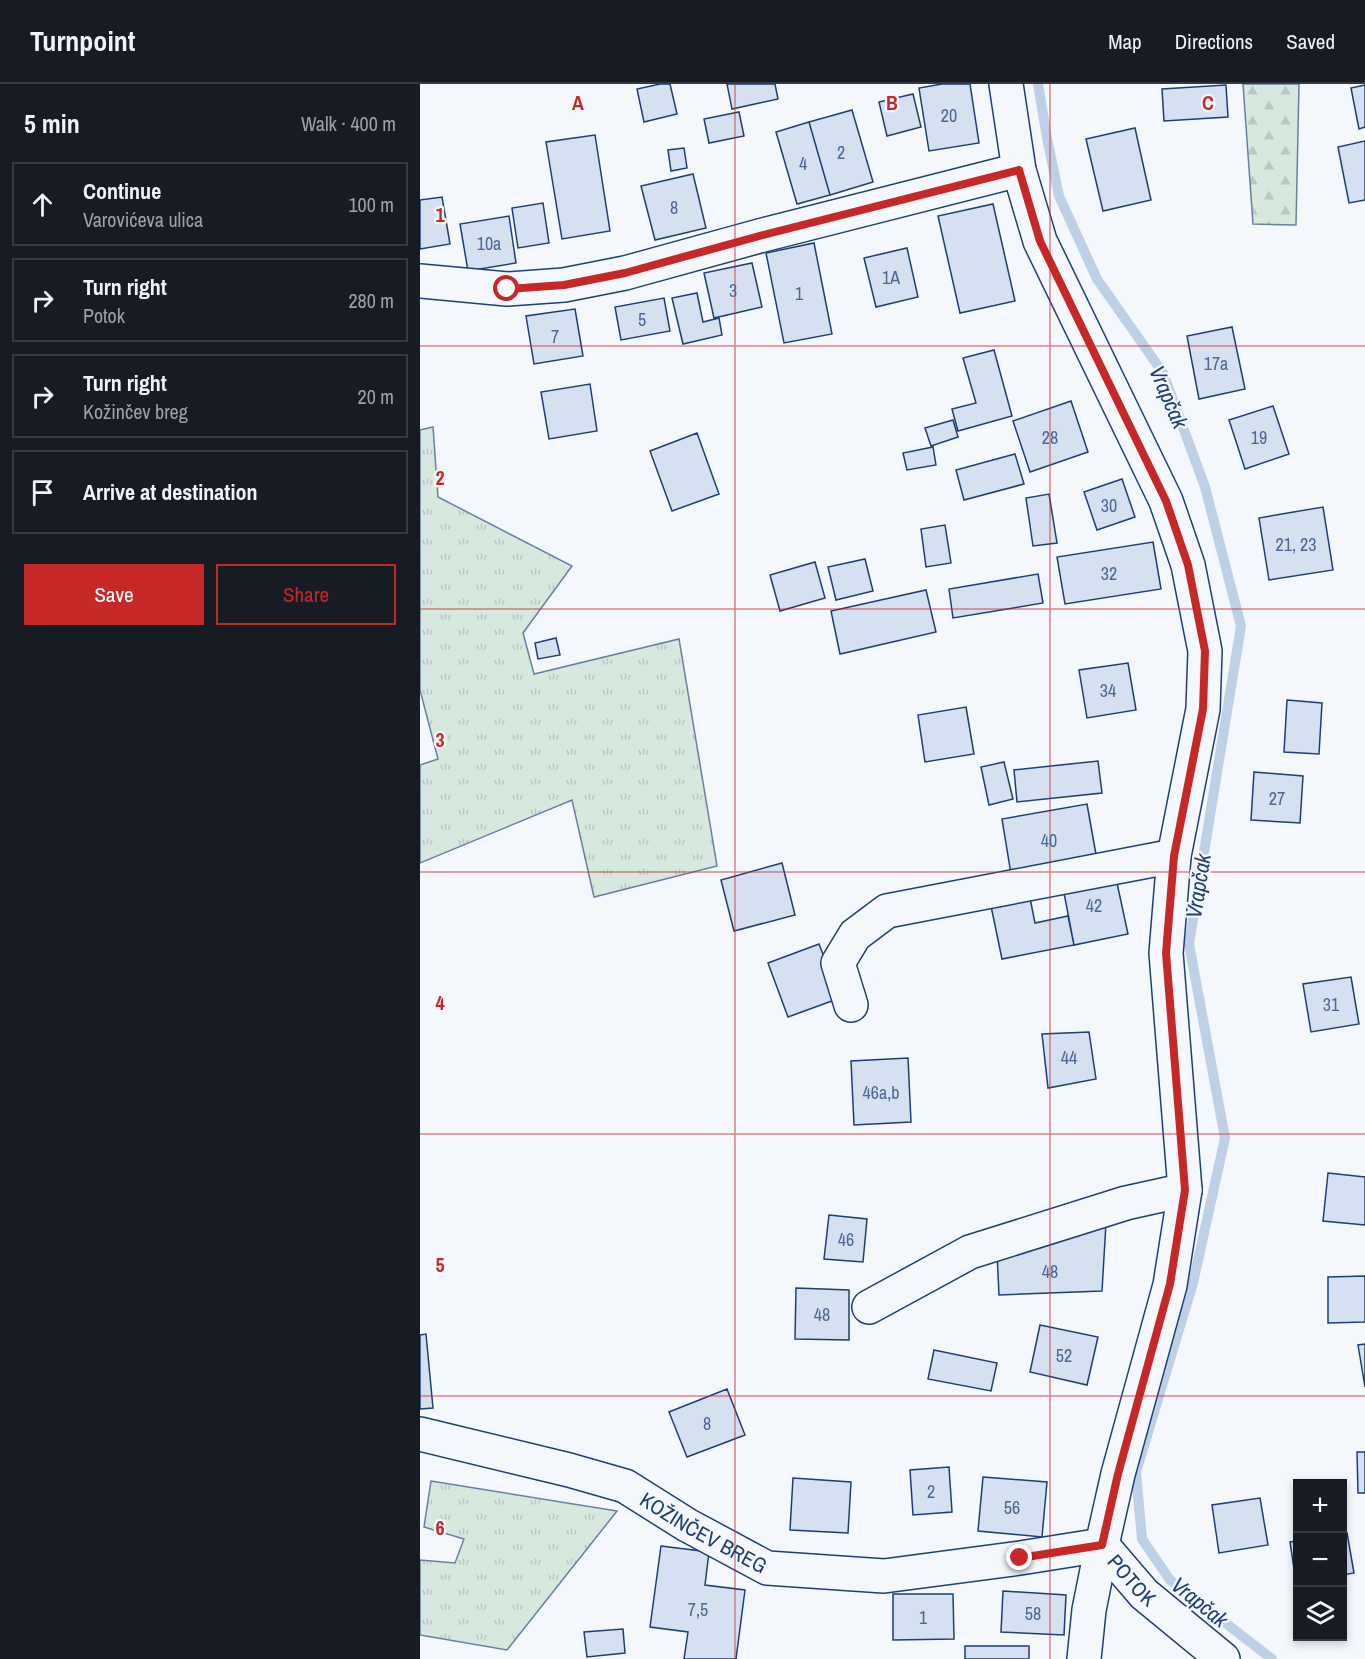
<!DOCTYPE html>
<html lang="en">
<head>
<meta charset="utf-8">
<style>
  :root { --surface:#171b24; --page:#20242c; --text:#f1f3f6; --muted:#9ea1a6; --line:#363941; --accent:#c62828 }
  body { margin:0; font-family:"Archivo Narrow",sans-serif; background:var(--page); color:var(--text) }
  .controls { position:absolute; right:18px; bottom:18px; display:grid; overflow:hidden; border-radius:0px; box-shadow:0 3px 9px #0003 }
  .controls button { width:54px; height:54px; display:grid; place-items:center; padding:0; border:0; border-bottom:2px solid var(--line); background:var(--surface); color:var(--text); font:30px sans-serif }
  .stop { position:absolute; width:18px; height:18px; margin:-14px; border:4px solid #c62828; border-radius:50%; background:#fff }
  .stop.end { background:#c62828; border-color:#fff; box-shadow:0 2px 6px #0008 }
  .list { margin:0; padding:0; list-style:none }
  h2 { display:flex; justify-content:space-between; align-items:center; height:78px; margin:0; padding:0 24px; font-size:26px }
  h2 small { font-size:20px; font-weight:400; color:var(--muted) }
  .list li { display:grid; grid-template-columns:39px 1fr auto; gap:18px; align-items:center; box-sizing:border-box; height:84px; margin:0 12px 12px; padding:0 12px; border:2px solid var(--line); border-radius:0px }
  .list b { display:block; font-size:22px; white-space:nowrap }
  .list p { margin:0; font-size:20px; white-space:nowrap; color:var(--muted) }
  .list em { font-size:20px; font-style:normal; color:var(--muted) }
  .actions { display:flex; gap:12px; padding:18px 24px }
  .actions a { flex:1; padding:14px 0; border:2px solid var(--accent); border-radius:0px; text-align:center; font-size:21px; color:var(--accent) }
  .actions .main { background:var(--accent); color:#fff }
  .icon { flex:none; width:33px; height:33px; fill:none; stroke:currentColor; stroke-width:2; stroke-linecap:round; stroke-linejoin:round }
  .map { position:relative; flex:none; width:945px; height:1575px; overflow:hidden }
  header { display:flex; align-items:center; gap:36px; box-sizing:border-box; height:84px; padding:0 30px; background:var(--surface); border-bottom:2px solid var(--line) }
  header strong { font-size:28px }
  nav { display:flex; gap:33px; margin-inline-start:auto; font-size:21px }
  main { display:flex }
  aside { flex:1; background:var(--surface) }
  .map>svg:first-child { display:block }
  .grass { fill:url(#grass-tufts); stroke:#687fa3; stroke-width:1.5 }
  .forest { fill:url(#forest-firs); stroke:#687fa3; stroke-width:1.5 }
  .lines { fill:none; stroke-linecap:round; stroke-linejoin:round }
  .stream { stroke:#bed0e5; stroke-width:10 }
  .building { fill:#d5e0f0; stroke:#1d3f73; stroke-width:1.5 }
  .minor-casing { stroke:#1d3f73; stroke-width:36 }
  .minor { stroke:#f4f7fb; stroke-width:33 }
  .route { stroke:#c62828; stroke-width:8 }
  .grid { fill:none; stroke:#c62828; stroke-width:1.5; stroke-opacity:0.55 }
  .labels { text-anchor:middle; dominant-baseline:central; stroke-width:4.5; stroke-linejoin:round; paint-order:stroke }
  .number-label { font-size:18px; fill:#4b6792 }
  .street-label { font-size:21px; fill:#1d3f73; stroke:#f4f7fb }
  .water-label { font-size:22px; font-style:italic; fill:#1d3f73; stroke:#f4f7fb }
  .grid-label { font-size:20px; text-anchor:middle; font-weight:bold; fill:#c62828; stroke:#f4f7fb; stroke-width:4.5; stroke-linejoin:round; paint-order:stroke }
</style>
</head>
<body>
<header>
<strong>Turnpoint</strong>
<nav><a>Map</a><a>Directions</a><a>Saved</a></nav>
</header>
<main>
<aside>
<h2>5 min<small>Walk · 400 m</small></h2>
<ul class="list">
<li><svg class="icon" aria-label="ahead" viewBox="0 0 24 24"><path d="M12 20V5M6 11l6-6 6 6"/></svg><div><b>Continue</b><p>Varovićeva ulica</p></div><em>100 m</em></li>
<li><svg class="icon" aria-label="right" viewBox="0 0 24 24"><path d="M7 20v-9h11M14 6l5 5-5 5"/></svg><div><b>Turn right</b><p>Potok</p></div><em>280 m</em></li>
<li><svg class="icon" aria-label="right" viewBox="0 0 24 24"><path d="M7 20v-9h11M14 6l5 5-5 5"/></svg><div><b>Turn right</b><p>Kožinčev breg</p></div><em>20 m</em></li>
<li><svg class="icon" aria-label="arrive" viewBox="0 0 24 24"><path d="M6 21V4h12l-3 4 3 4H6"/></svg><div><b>Arrive at destination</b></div></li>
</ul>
<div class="actions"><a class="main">Save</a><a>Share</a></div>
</aside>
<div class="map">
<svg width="945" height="1575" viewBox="0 0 945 1575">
  <defs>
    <pattern id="grass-tufts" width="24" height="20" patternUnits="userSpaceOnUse" patternTransform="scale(1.5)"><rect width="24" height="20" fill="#d7e8df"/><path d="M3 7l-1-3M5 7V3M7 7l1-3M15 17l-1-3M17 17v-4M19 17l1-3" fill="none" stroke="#b8c8c3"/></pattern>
    <pattern id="forest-firs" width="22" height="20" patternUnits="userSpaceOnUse" patternTransform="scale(1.5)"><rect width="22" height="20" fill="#d7e8df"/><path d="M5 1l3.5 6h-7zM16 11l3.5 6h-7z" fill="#b8c8c3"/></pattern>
  </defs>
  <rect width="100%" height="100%" fill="#f4f7fb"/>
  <path class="grass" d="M13 343 18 413 152 482 103 549 114 590 259 555 297 782 174 813 152 716 0 779V681L18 675 0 606V346Z
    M11 1397 197 1427 87 1566 0 1551V1476L35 1479 44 1455 4 1443Z"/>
  <path class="forest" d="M823 0H879L876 141 833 140Z"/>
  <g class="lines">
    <path class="stream" d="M618 0 627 54 639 112 677 195 743 289 785 403 821 542 769 860 805 1054 773 1199 716 1388 722 1455 750 1496 852 1575"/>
  </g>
  <path class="building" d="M240 0H250L257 30 224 38 217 5Z
    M307 0H355L358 15 312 25Z
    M522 0H550L559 59 509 67 499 4Z
    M806 1 808 33 744 37 742 5Z
    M945 1V43L939 45 931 4Z
    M493 10 501 43 467 52 459 18Z
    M432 26 453 98 410 111 389 38Z
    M319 28 324 52 289 59 284 35Z
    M389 38 410 111 377 120 356 48Z
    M715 44 731 116 683 127 666 55Z
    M175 51 190 147 142 155 126 58Z
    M945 57V116L929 119 918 63Z
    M264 64 267 84 251 87 248 66Z
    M273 90 286 144 235 156 221 102Z
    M22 113 30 160 0 165V116Z
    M123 119 129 159 98 164 92 124Z
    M573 120 595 217 540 229 518 132Z
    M89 132 96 179 48 187 40 140Z
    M394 159 412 250 364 259 346 169Z
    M487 164 498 213 456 223 444 174Z
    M332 179 342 223 294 234 284 189Z
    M277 209 283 238 299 234 302 251 263 260 252 214Z
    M244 214 250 247 201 256 195 223Z
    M155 225 163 272 114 280 106 232Z
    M812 243 825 305 779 315 767 252Z
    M574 266 592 332 538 347 532 325 556 319 543 274Z
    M170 300 177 347 129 355 121 308Z
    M651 317 668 368 610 388 593 337Z
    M853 322 869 370 825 385 809 336Z
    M533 336 538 353 511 362 505 344Z
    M277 349 299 410 252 427 230 367Z
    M513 363 516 381 487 386 483 369Z
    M595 370 604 400 544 416 536 386Z
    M702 395 715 433 677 446 664 408Z
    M629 410 637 459 613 462 606 414Z
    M903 423 913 486 849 496 839 434Z
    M525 441 531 479 506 483 501 445Z
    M733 458 741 505 645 520 637 473Z
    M445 475 453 507 416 516 408 483Z
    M395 478 405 514 360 527 350 491Z
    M618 490 623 519 533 534 529 505Z
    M506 506 516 548 420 570 411 527Z
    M136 554 140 571 118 575 115 559Z
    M708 579 716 626 667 634 659 586Z
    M867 616 902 619 899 670 864 668Z
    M546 623 554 670 505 678 498 631Z
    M678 677 682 709 597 718 594 686Z
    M584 678 593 715 569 721 561 683Z
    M834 688 883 692 880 739 831 736Z
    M667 720 677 776 591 790 582 735Z
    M362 779 375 831 314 847 301 796Z
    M697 799 708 850 654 861 644 809Z
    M610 814 615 839 648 832 654 861 582 875 571 822Z
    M399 860 420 914 368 933 348 879Z
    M931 893 939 940 891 948 883 900Z
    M669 948 676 995 628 1004 622 950Z
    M488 974 491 1038 434 1041 431 977Z
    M908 1089 945 1093V1141L903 1137Z
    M409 1131 447 1135 443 1178 404 1175Z
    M686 1139 682 1207 579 1211 577 1168Z
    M945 1192V1238L908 1239V1193Z
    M376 1204 429 1206V1256L375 1255Z
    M620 1241 678 1253 667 1301 610 1288Z
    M6 1250 13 1324 0 1325V1251Z
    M945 1260V1303L938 1261Z
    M514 1266 577 1279 571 1307 508 1295Z
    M307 1305 325 1351 267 1373 249 1328Z
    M937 1368H945V1409H938Z
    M529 1383 532 1428 493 1431 490 1386Z
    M563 1393 627 1398 622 1453 558 1447Z
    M373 1394 431 1398 428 1449 370 1446Z
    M840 1414 848 1461 799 1469 792 1421Z
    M927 1449 934 1489 922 1491V1450Z
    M878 1457V1498H876L870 1458Z
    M241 1462 289 1468 285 1501 325 1506 316 1575H264L268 1548 230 1543Z
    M583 1507 646 1511 644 1551 581 1548Z
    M473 1510H533L534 1555 473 1556Z
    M203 1545 205 1569 167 1573 164 1548Z
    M545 1562H609V1575H545Z"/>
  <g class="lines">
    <g class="minor-casing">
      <g id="minor">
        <path d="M586 0 599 86 620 157 746 417 768 481 785 567 783 625 754 772 746 869 765 1106 750 1201 698 1390 682 1461 669 1526 664 1575"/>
        <path d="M0 197 87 205 144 201 205 189 343 151 599 86"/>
        <path d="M431 921 418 879 435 851 467 827 754 772"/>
        <path d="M449 1223 550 1168 706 1119 765 1106"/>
        <path id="s1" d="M0 1350 149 1386 205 1402 267 1441 347 1484 464 1492 600 1474 682 1461"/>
        <path id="s2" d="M682 1461 724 1510 803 1575"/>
      </g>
    </g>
    <use href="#minor" class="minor"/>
  </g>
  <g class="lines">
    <path class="route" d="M87 205 144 201 205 189 343 151 599 86 620 157 746 417 768 481 785 567 783 625 754 772 746 869 765 1106 750 1200 698 1390 682 1461 600 1474"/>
  </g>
  <path class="grid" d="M315 0V1575M630 0V1575M0 262H945M0 525H945M0 788H945M0 1050H945M0 1312H945"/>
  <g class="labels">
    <g class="number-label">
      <text x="529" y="31">20</text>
      <text x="421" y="68">2</text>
      <text x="383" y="79">4</text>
      <text x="254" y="123">8</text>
      <text x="69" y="159">10a</text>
      <text x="471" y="193">1A</text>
      <text x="313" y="206">3</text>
      <text x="379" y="209">1</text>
      <text x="222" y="235">5</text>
      <text x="135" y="252">7</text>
      <text x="796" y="279">17a</text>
      <text x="630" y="353">28</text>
      <text x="839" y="353">19</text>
      <text x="689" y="421">30</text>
      <text x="876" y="460">21, 23</text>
      <text x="689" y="489">32</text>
      <text x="688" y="606">34</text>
      <text x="857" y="714">27</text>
      <text x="629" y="756">40</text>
      <text x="674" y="821">42</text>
      <text x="911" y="920">31</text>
      <text x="649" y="973">44</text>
      <text x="461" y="1008">46a,b</text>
      <text x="426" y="1155">46</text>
      <text x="630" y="1187">48</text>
      <text x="402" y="1230">48</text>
      <text x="644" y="1271">52</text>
      <text x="287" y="1339">8</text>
      <text x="511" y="1407">2</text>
      <text x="592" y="1423">56</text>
      <text x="278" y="1525">7,5</text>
      <text x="613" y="1529">58</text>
      <text x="503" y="1533">1</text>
    </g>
    <g class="street-label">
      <text stroke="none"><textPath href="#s1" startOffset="303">KOŽINČEV BREG</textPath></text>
      <text stroke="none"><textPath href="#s2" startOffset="46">POTOK</textPath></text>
    </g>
    <g class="water-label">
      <text transform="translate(749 313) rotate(67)">Vrapčak</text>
      <text transform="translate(778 802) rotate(-81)">Vrapčak</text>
      <text transform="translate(780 1518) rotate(39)">Vrapčak</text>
    </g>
  </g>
  <g class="grid-label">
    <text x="158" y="26">A</text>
    <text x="472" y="26">B</text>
    <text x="788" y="26">C</text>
    <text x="20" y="138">1</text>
    <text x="20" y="401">2</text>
    <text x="20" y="663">3</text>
    <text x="20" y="926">4</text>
    <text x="20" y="1188">5</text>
    <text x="20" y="1451">6</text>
  </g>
</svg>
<div class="controls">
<button>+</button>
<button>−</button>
<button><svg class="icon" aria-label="layers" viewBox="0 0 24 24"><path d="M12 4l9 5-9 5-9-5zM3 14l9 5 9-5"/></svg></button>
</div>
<div class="stop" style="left:87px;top:205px"></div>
<div class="stop end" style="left:600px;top:1474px"></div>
</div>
</main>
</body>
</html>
